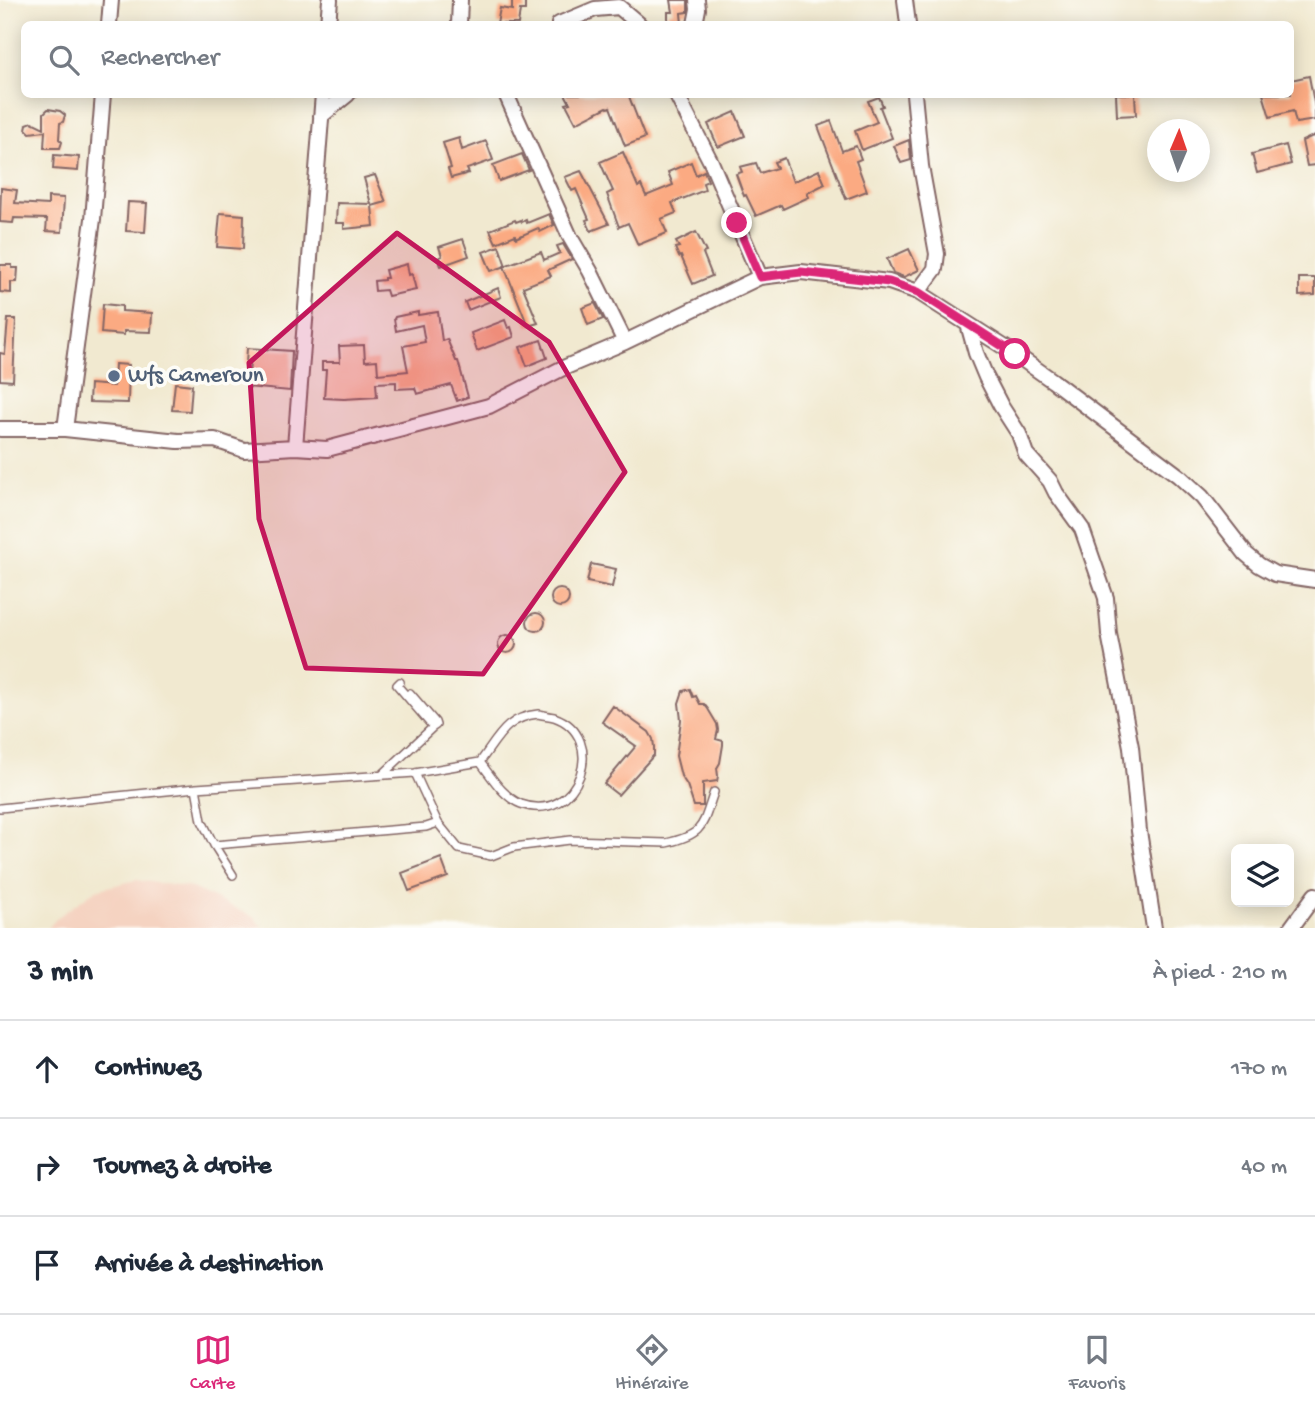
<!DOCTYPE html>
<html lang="fr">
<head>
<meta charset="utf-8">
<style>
  :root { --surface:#fff; --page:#f6f6f7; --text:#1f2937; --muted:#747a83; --line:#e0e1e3; --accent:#db2777 }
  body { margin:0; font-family:"Gochi Hand",sans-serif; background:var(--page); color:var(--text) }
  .controls { position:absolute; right:21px; bottom:21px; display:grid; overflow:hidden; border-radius:10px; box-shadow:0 4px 18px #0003 }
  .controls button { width:63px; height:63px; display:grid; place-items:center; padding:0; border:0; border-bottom:2px solid var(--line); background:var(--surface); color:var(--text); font:35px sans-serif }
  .compass { position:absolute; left:1147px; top:119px; width:63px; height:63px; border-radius:50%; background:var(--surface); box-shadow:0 4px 18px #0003; rotate:2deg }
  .stop { position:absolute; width:21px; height:21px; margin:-16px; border:5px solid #db2777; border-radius:50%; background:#fff }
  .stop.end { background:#db2777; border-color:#fff; box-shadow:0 2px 7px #0008 }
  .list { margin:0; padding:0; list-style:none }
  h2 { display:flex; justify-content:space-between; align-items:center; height:91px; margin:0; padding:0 28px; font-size:30px }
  h2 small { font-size:23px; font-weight:400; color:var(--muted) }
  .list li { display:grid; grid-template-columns:46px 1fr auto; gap:21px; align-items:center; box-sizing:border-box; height:98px; padding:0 28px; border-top:2px solid var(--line) }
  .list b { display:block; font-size:26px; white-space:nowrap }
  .list em { font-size:23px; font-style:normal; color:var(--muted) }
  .icon { flex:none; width:38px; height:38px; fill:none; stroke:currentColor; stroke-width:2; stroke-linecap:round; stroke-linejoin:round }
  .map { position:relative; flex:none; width:1315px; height:928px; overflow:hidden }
  .search { position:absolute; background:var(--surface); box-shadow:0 4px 18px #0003; left:21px; right:21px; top:21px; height:77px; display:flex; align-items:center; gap:18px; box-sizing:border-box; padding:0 24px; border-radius:10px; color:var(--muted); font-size:26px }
  .sheet { height:385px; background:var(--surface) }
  nav { display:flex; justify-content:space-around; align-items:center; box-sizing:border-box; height:98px; border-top:2px solid var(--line); background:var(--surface); font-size:19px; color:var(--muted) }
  nav a { display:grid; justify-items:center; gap:4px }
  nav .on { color:var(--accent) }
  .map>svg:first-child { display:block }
  .built { fill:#f5d3c1 }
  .building { fill:#fbaa82 }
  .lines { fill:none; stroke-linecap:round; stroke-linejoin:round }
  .service-casing { stroke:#846665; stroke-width:10 }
  .minor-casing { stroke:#846665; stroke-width:18 }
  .service { stroke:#fff; stroke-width:7 }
  .minor { stroke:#fff; stroke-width:14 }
  .route { stroke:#db2777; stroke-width:9 }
  .marked { fill:#c2185b; fill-opacity:0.2; stroke:#c2185b; stroke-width:5; stroke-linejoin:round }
  .service-dot { fill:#5c6f8a; stroke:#fdfcf7; stroke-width:2.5 }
  .labels { text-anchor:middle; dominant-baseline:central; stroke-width:7; stroke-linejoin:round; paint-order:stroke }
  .service-label { font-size:23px; fill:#4e5e75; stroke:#fdfcf7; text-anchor:start }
</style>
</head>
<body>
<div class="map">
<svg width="1315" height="928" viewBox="0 0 1315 928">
  <rect width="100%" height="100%" fill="#fdfcf7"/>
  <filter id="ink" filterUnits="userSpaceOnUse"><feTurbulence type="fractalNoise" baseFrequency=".0143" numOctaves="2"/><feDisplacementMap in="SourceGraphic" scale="14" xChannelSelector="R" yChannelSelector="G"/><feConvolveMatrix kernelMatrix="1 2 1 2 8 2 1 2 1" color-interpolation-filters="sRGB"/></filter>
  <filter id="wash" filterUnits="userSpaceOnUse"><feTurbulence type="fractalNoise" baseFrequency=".00686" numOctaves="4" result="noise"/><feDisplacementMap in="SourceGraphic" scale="28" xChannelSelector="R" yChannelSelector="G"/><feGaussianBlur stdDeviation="1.57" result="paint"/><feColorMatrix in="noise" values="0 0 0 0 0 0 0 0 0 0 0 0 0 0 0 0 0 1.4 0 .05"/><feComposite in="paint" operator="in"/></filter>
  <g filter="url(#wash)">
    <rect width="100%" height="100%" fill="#f1e9d0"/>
    <path class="built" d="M136 880 192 888 254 917 263 928H48L58 917 96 890Z"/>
    <g id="blocks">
      <path class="building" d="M516 0H525V10H520L518 24H497L500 8 512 10V1Z
        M671 0H688V12L681 13 682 24H668V12H673Z
        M1309 76 1315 108V120L1296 123 1293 111 1270 117 1263 94H1291V80Z
        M565 94H628L645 138 625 146 610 107 608 108 607 107 576 123 566 104 570 103Z
        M1116 94H1135L1136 115 1117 116Z
        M879 97 883 106 880 107 892 138 862 150 855 131 877 122 868 101Z
        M48 109 60 111 65 115 63 122 60 123 59 139 62 142 60 148H44L45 131 30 133 26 129 27 124 32 122 44 128V113Z
        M735 112 745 136 718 147 708 124Z
        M831 121 842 151 856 146 861 159 856 161 867 191 846 199 818 126Z
        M1315 135V165L1307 166 1302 141Z
        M459 138 462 150 486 141 493 160 467 169 469 173 451 178 448 169 451 168 443 143Z
        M909 140 911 160 901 163 894 146Z
        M1286 145 1291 164 1257 173 1252 154Z
        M623 152 638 187 641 185 646 196 673 185 668 172 691 162 696 175 704 171 708 181 703 183 705 190 672 203 676 213 661 219 667 233 638 245 628 223 619 227 607 194 613 191 600 162Z
        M522 154 529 170 499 181 493 165Z
        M54 155 79 157 78 171 53 169Z
        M784 158 793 182 819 170 825 184 807 193 809 197 783 209 781 205 756 216 746 195 744 196 736 174 742 172 740 167 756 163 760 173 777 168 774 162Z
        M581 171 609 224 591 231 586 220 589 219 576 189 572 191 565 177Z
        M375 175 386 202 372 206 374 226 344 229V223H336L337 203 371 204 364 178Z
        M1 188 17 190 15 203 48 205V197L64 198 62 232 46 231 47 219 14 218 13 223 0 222Z
        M128 202 147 203 145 232 126 231Z
        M220 213 244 215 243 249 217 247Z
        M549 214 554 225 540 232 538 228 516 238 515 235 496 243 490 230 515 220 516 222 521 220 522 222 526 220 527 223Z
        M696 232 706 252 703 253 712 276 693 284 681 256 679 257 675 248 679 247 676 242Z
        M463 239 469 256 441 266 438 258 442 256 439 247Z
        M563 244 572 259 548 270 551 276 523 287 538 323 528 326 504 266 541 252 544 260 560 253 557 246Z
        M499 246 506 266 491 271 483 252Z
        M909 249 919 270 904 277 893 273 887 259Z
        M407 264 409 275 412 274 416 290 388 296 386 290 375 291 374 281 384 280V278H387L385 270Z
        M0 265H12V268H18L17 282H11V293L0 292Z
        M1299 278H1315V295L1299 296Z
        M498 288 501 297 468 310 465 302Z
        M595 303 603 319 588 325 582 308Z
        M103 304 122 306V311L152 313 151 332 124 331V335L101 333Z
        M418 312V315L438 312 442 341 447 339 456 361H458L468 397 457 401 451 385 417 394 415 388 396 389V382L376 383 377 397 344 399 324 398 326 370H322V362H340L339 346 364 345 365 361 377 360 378 374 408 371 403 346 425 342 422 325 396 331 394 319 395 317Z
        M8 319H16L13 381 0 380V353L5 354Z
        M505 320 508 328 511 327 514 337 477 351 471 333Z
        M541 340 547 358 527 366 520 347Z
        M247 348 292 351 290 391 247 387 250 364H246Z
        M115 364 129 365 128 403 89 402 90 384 114 386Z
        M175 383 192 385 190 411 172 410Z
        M591 564 616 569 612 587 587 582Z
        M551 598a9 9 0 1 1 18 0a9 9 0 1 1-18 0Z
        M527 622a9 9 0 1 1 18 0a9 9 0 1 1-18 0Z
        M498 644a9 9 0 1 1 18 0a9 9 0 1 1-18 0Z
        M690 689 693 697 696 696 700 704H704L708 709 717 724 718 730 716 739 723 741V745L720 763 717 768 718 776 717 781 703 783V806H694L687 785 681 776 676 756 681 720 679 703 683 691Z
        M613 706 649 732 653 739 654 747V755L618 795 604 784 636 746 602 722Z
        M441 858 448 877 409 891 402 873Z"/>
    </g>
  </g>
  <g filter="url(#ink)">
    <use href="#blocks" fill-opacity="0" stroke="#846665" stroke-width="2"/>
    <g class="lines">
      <g class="service-casing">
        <path id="service" d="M410 693 435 722 436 725 433 727
          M538 714C543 715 549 716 554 717 609 736 579 825 521 804 503 797 491 776 480 762 498 738 506 717 538 714Z
          M415 773 438 823 459 849 491 856 514 847 570 840 666 843C705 834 702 826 714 792
          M382 775 433 727 397 685 400 682
          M196 788 202 821 214 845 233 875
          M0 808 196 788 415 773 480 762
          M214 845 426 827 438 823"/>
      </g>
      <g class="minor-casing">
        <path id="minor" d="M905 0 908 24
          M109 24 111 0
          M328 24 330 0
          M459 24 460 0
          M559 24 595 9 619 7 639 24
          M695 24 698 9 697 0
          M506 94 570 237 590 271 625 342
          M676 94 711 162 760 277
          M914 94 921 166 937 254 935 269 918 292
          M321 116 348 94
          M968 324 976 353 986 377 1001 406 1019 434 1026 454 1050 481 1056 493 1082 529 1106 598 1109 634 1131 747 1139 831 1154 928
          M0 429H65L178 441 215 440 244 450 295 447 327 449 489 406 561 369 625 342 760 277 801 272 889 282 918 292 1015 354 1053 381 1179 476 1202 497 1246 554 1259 565 1275 574 1315 580
          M65 429 93 219 103 94
          M295 447 323 94
          M1291 928 1315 895"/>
      </g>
      <use href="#service" class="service"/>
      <use href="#minor" class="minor"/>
    </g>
  </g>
  <g class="lines" filter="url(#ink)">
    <path class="route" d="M737 223 760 277 801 272 889 282 918 292 1015 354"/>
  </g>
  <path class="marked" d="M397 233 549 342 625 472 483 674 306 668 259 519 249 363Z"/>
  <circle class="service-dot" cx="114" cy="376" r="7"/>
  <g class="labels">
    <g class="service-label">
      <text x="128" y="376">Wfs Cameroun</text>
    </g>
  </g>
</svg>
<div class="controls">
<button><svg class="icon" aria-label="layers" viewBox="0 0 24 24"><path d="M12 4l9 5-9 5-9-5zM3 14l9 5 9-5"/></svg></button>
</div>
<svg class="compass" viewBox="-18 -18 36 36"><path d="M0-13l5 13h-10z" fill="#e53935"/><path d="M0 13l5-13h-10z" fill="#747a83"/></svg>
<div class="stop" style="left:1015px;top:354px"></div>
<div class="stop end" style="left:737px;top:223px"></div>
<div class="search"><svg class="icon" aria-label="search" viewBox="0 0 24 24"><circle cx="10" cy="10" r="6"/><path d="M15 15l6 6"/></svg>Rechercher</div>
</div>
<section class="sheet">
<h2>3 min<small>À pied · 210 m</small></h2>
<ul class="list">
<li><svg class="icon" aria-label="ahead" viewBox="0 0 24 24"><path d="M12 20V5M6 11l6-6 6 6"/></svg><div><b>Continuez</b></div><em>170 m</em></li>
<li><svg class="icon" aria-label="right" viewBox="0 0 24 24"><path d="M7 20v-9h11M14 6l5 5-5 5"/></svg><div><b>Tournez à droite</b></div><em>40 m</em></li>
<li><svg class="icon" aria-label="arrive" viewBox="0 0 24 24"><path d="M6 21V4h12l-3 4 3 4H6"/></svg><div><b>Arrivée à destination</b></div></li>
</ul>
</section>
<nav>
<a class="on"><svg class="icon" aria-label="map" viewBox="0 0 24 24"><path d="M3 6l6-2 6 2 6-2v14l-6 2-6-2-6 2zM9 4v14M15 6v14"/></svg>Carte</a>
<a><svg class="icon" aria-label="directions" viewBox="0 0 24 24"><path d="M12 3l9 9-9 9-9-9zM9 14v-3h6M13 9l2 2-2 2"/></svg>Itinéraire</a>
<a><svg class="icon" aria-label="saved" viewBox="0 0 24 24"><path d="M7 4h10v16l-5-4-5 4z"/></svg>Favoris</a>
</nav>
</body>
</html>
